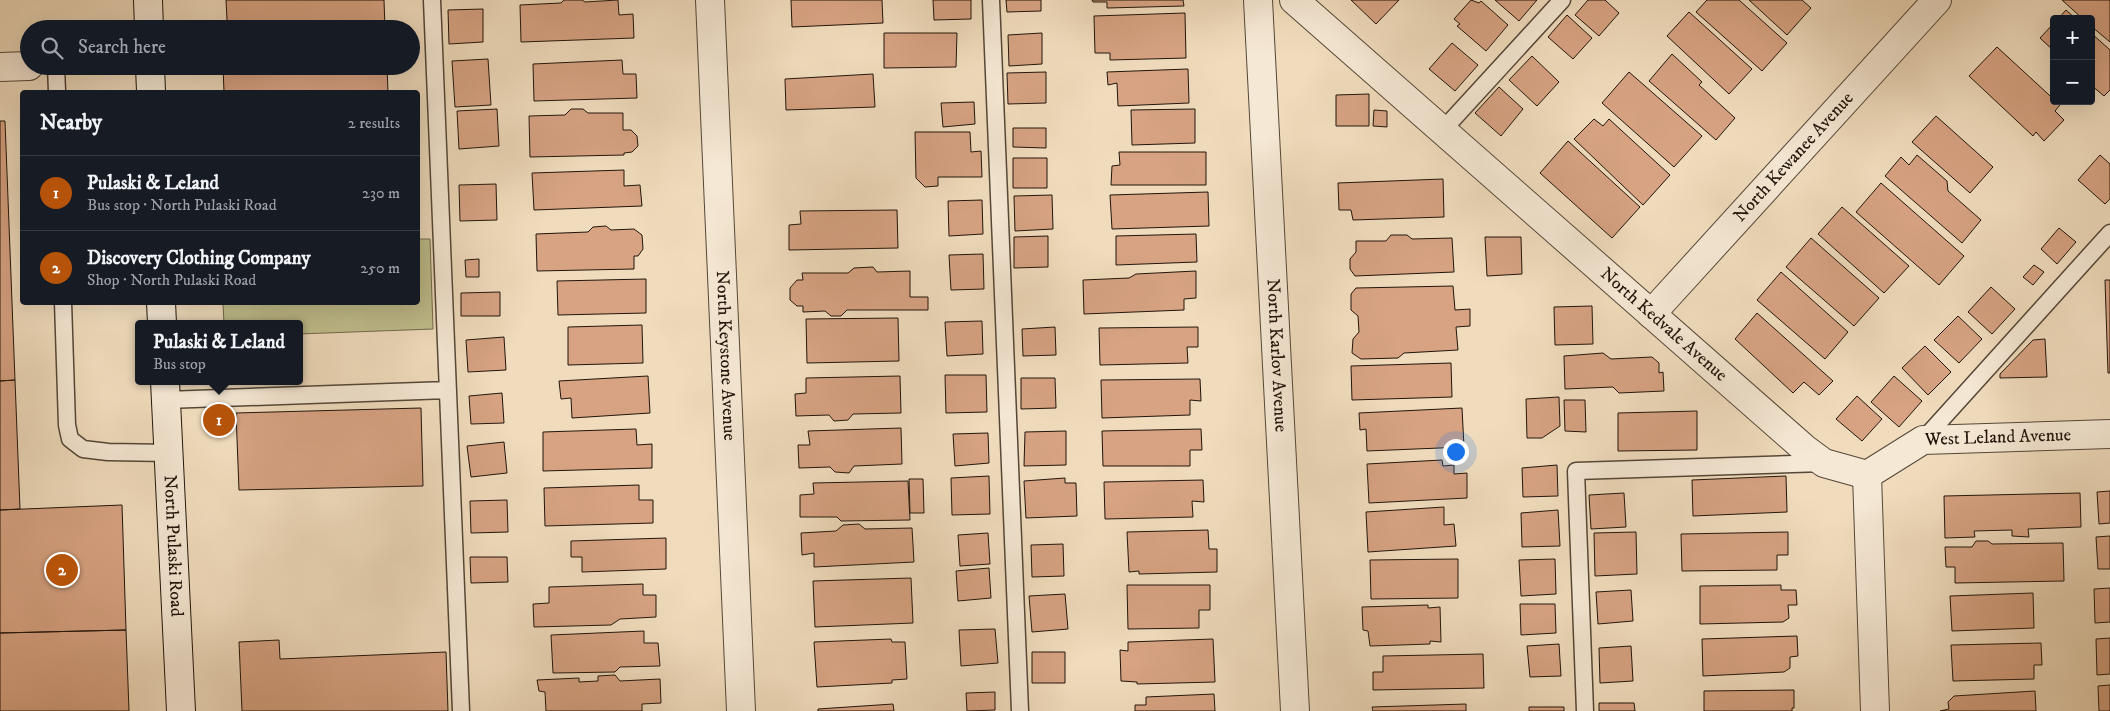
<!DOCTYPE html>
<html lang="en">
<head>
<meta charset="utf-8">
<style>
  :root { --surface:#171b24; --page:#242831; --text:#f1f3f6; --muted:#9ea1a6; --line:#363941; --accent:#b45309 }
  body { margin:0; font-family:"IM FELL DW Pica",serif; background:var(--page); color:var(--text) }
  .controls { position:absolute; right:15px; top:15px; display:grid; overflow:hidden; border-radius:5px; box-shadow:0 5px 20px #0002 }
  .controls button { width:45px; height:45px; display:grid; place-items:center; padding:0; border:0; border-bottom:1px solid var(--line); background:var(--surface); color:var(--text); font:25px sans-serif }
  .you { position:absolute; left:1455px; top:451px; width:18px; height:18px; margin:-12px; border:4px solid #fff; border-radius:50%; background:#1a73e8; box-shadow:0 0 0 8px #1a73e833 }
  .badge { display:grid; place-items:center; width:32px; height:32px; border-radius:50%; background:var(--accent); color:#fff; font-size:16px; font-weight:700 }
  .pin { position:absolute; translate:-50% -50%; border:2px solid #fff; box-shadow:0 1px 5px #0006 }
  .popup { position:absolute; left:135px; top:320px; width:168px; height:65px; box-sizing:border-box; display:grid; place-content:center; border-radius:5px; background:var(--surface); filter:drop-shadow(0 1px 4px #0005); font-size:16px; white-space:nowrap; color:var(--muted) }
  .popup b { font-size:19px; color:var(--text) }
  .popup::after { content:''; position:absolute; left:50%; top:100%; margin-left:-10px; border:10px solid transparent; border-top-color:var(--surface) }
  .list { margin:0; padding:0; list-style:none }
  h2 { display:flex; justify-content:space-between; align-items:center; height:65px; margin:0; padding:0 20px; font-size:21px }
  h2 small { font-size:16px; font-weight:400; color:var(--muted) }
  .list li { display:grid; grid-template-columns:32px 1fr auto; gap:15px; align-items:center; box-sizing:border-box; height:75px; padding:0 20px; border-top:1px solid var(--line) }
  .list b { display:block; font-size:19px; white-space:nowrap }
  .list p { margin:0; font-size:16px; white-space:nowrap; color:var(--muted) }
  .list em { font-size:16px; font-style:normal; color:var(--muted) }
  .icon { flex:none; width:28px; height:28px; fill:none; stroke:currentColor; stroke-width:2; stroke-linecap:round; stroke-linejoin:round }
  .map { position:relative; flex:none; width:2110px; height:711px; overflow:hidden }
  .search { position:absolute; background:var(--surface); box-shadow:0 5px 20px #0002; left:20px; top:20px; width:400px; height:55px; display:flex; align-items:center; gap:12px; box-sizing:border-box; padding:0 18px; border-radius:28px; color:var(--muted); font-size:19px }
  .panel { position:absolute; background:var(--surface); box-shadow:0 5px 20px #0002; left:20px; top:90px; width:400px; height:215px; border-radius:5px }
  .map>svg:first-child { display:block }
  .green { fill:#c0be8d; stroke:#706a4c }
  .building { fill:#d7a383; stroke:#21150b }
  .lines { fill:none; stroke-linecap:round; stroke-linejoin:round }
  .service-casing { stroke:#554738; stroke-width:19 }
  .minor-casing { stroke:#554738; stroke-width:30 }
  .secondary-casing { stroke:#21150b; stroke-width:30 }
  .service { stroke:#f5e8d4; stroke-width:16 }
  .minor { stroke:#f5e8d4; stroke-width:28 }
  .secondary { stroke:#f5e8d4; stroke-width:28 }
  .labels { text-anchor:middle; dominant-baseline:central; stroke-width:4; stroke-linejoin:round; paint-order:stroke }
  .street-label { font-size:18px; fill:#21150b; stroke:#f5e8d4 }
</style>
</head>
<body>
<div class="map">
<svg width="2110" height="711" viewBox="0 0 2110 711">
  <rect width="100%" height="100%" fill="#f0dcbd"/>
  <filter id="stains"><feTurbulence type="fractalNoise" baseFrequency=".004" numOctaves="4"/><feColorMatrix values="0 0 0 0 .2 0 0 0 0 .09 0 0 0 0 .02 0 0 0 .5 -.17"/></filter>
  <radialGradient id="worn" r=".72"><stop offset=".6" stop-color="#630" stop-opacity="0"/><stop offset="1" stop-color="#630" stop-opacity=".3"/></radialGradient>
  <path class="green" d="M418 239H430L433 329 299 334V324H224L223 303 418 302Z"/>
  <path class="building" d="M226 0H384L385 29H224L227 20Z
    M564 0H582L585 2 618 0 619 15 633 14 634 38 521 42 520 5 561 3Z
    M791 0H882L883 23 792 27Z
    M933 0H971V19L934 20Z
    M1006 0H1041V11L1007 12Z
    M1092 0H1183L1184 6 1107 8V2H1093Z
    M1351 0H1399L1376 24Z
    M1471 0 1479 3 1481 1 1508 25 1486 51 1457 26 1460 24 1454 19Z
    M1495 0H1537L1519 21Z
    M1588 0H1605L1619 13 1599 36 1575 15Z
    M1707 0H1739L1787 43 1762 71 1696 12Z
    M1749 0H1802L1811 8 1787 35Z
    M2062 0H2110V42L2091 26V19H2083Z
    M483 9V42L449 44 448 10Z
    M2066 10 2076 19H2058Z
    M1689 12 1752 69 1729 94 1667 36Z
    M1185 13 1186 58 1110 60V53H1095L1094 16Z
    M1567 15 1592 38 1573 59 1548 37Z
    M2054 23V51L2040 38Z
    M884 33H957L956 67 884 68Z
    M1042 33V64L1009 66 1008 35Z
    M2091 33 2110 50V90L2104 96 2091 85Z
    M1452 43 1478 65 1455 91 1429 69Z
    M1997 47 2060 105 2055 111 2064 120 2044 141 2036 132 2033 136 1969 76Z
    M1672 54 1702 82 1699 85 1735 118 1716 140 1649 81Z
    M1532 56 1559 82 1537 106 1509 80Z
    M488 59 491 105 455 107 452 61Z
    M622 60 623 74H636L637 98 534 101 533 64Z
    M223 66H387L388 92H224Z
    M1188 69 1189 103 1118 106 1117 83 1108 85 1107 72Z
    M1046 72V103L1008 104 1007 73Z
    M1629 72 1702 136 1674 167 1602 103Z
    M873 74 875 107 786 110 785 79Z
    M1499 87 1523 109 1501 136 1475 113Z
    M1369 94V126H1336V95Z
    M974 102 975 124 943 127 941 103Z
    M497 109 499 146 459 149 457 111Z
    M571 109H583L588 113H623V130H631L637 136 638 146 632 152 624 153V155L530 157 529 116 565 115Z
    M1195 109V143L1132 145 1131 110Z
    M1374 110 1387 111V127L1373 126Z
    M1936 116 1993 167 1970 193 1912 142Z
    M1594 119 1603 126 1609 119 1670 175 1643 205 1574 139Z
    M0 121H5L15 380 0 381Z
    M1013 128H1046V148L1013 147Z
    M915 132H970L971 152 981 151 982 177H938V186L925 187 916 178Z
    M1568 141 1640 207 1612 238 1540 173Z
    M1119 152H1206V185H1111L1112 166 1120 165Z
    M1917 155 1947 181 1948 191 1981 220 1962 243 1885 176 1901 157 1909 165Z
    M2100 155 2110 164V199L2105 204 2078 180Z
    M1013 158H1047V188H1013Z
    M624 170V186L640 185 642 206 534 210 532 173Z
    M1443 179 1444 217 1353 220 1351 210H1339L1338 183Z
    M1881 183 1964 256 1939 285 1856 212Z
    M496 184 497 220 460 221 459 185Z
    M1208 192 1209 226 1112 229 1110 195Z
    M1052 195 1053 229 1015 231 1014 196Z
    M982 200 983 234 949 236 948 201Z
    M1842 207 1909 266 1884 293 1818 234Z
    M897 210 898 248 789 250V225L801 224 800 211Z
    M606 226 611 230 634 229 642 235 643 249 638 256H634V269L537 271 536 234 588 232 593 227Z
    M2059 228 2076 242 2057 264 2041 249Z
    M1196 234 1197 262 1116 265V236Z
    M1391 235H1407L1412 239 1452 238 1454 272 1355 276 1350 269V259L1356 252V241H1386Z
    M1048 236V267L1014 268V237Z
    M1485 237H1521L1522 274 1487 276Z
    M1811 238 1879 298 1854 326 1786 267Z
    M983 254 984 289 951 290 949 255Z
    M479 259V277H466L465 260Z
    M2034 265 2044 272 2033 285 2023 277Z
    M873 267 877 272 910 271V297H928V310H847L841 316H831L825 311 803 312V306H797L790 300V288L797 280H803L802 273H848L854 268Z
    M1196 271V298L1184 299V310L1084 314 1083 280 1129 278 1136 274Z
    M1781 272 1848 332 1825 359 1757 300Z
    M646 279V313L558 315 557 281Z
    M2105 280H2110V373H2108Z
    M1453 286 1455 310 1470 309V326L1456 327 1458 350 1404 353 1398 358 1361 359 1352 353 1353 339 1359 332 1358 316 1351 310V294L1356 288Z
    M1991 287 2015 309 1992 334 1968 312Z
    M500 292V316H461V293Z
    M1592 306 1593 344 1555 345 1554 307Z
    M1757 313 1833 381 1819 395 1804 382 1793 393 1735 339Z
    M1958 316 1982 339 1959 363 1934 340Z
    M898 318 899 361 807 363 806 319Z
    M982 321 983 354 947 356 945 322Z
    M642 325 643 363 568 365V327Z
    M1055 327 1056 355 1023 356 1022 329Z
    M1198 327V347H1187L1188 363 1100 365 1099 328Z
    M504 337 506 370 468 372 466 340Z
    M2045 339 2047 377 2000 378V374L2033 340Z
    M1925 346 1951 372 1928 395 1902 368Z
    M1603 353 1611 359 1652 357 1659 363V373L1663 372 1664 391 1619 393 1613 387 1565 389 1564 356Z
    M1451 363 1452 397 1352 400 1351 366Z
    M945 375H986L987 412 946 413Z
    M648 376 650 413 572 418 571 398 561 399 559 381Z
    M900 376 901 413 853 414 848 420 834 421 829 415 796 416 795 394 806 393V378Z
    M1894 376 1922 401 1899 427 1871 402Z
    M1021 378H1055L1056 408 1021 409Z
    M1200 379 1201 401 1190 400V415L1102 418 1101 380Z
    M15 380 20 509 0 510V381Z
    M502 393 504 423 471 424 469 396Z
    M1857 396 1882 419 1862 441 1836 419Z
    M1559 397 1560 426 1542 438H1527L1526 399Z
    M1564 400H1585L1586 432 1565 431Z
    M421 408 423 486 239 490 236 413Z
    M1462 408 1464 447 1367 451 1366 429 1360 430 1359 413Z
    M1697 411V450L1618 451V413Z
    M901 428 902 464 854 466 849 473 835 472 830 467 799 468 798 445H810L808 431Z
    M636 429 637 445 652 444V468L543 471V432Z
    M1201 429 1202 450H1190V466H1103L1102 431Z
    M1066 431V465L1024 466 1025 432Z
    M988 433 989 463 955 466 953 434Z
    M504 442 507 473 471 477 467 446Z
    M1442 460 1443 466 1454 465V474L1467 473V498L1369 503 1367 464Z
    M1557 465 1558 496 1523 497 1522 468Z
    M989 476 990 514 952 515 951 478Z
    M1786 476 1787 512 1693 516 1692 480Z
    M1065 478V483H1076L1077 516 1026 518 1024 481Z
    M909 479H923L924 513H910Z
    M1203 480 1204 502 1192 501 1193 517 1105 519 1104 482Z
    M908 481 910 520 841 521 837 517H800V495L814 494 813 483Z
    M639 485V500H653V523L545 526 544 488Z
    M2110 491V523L2099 524 2097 492Z
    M1624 493 1626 527 1591 529 1589 495Z
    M2080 493 2081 527 2028 529 2029 537 2012 536V530L1974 531 1975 537 1945 538 1944 496Z
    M507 500 508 532 471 533 470 501Z
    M122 505 126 630 0 633V510Z
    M1444 507V525L1454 524 1456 546 1368 552 1366 512Z
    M1558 510 1560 546 1522 547 1521 513Z
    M859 524 865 529 912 528 914 562 814 567V553L802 555 801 533 836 531 843 525Z
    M1208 530 1209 549H1217V572L1139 574V571L1129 572 1127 532Z
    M1636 532 1637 574 1595 576 1594 533Z
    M1788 532V555H1777V570L1682 571 1681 534Z
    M988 533 990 564 960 566 958 535Z
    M2110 536V569H2098L2096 537Z
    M666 538V569L582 572V557H571V541Z
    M1976 541H1988L1992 544 2063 543 2064 581 1955 583V567H1946L1945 547H1972Z
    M1063 544 1064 576 1032 577 1031 545Z
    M470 557H507L508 582 471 583Z
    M1458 559V598L1371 599 1370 560Z
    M1555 559 1556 594 1521 596 1519 560Z
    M989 568 991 598 958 601 956 571Z
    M911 578 913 623 815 627 813 581Z
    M643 584V595H656V617L620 619 611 625 534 627 533 604 549 603V587Z
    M1127 585H1210V610H1199V628L1128 629Z
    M1781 585V590H1796L1797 605H1788L1789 618 1783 622 1700 624V586Z
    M2110 588V622L2095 623 2094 589Z
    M1631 590 1633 621 1598 624 1596 592Z
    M2033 593 2034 628 1952 631 1950 596Z
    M1065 594 1068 629 1032 632 1029 596Z
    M1520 604H1555L1556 633 1521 635Z
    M1428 605V608L1440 607 1441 642 1430 641V644L1370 646 1368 631 1363 630 1362 607Z
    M995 629 998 663 961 666 959 630Z
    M126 630 129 711H0V633Z
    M644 631V643H658L660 666 620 667 615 672 553 673 551 635Z
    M1797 636 1798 656 1790 657V668L1784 672 1703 676 1702 639Z
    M2110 638V674L2097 675 2096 639Z
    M891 639 892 642H905L907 679 892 680V683L817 687 814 642Z
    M1213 639 1215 682 1137 684V682L1121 681 1120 650 1128 651V642Z
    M279 640 280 659 446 652 448 711H242L239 642Z
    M2041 643 2042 665H2034V679L1953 681 1951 645Z
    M1559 644 1561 676 1530 677 1527 646Z
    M1631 646 1633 681 1600 683 1599 648Z
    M1032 652H1065V683H1032Z
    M1483 654 1484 688 1373 690V672H1383V656Z
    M615 675 620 681 660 679 661 703 642 704V711H546L545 692 539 691 537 680 579 678V682L598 681V676Z
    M2110 685V711H2099L2098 686Z
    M1794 690V708H1792V711H1704V691Z
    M2035 691 2036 711H1940L1949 709 1948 702 1954 696Z
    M995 692V710L967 711 966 693Z
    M1214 694 1215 711H1135V705H1146V697Z
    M1599 703H1634L1635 711H1599Z
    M893 704 894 711H818V709Z
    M1466 704V711H1373L1372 707Z
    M1529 707H1564V711H1529Z"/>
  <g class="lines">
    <g class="service-casing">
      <path id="service" d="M432 0 461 711
        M991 0 1020 711
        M56 66 57 92
        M1442 131 1562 0
        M63 302 67 425 70 439 83 449 108 452 169 453
        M166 400 448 390
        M1923 440 2110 233
        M1585 711 1576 471 1823 463"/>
    </g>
    <g class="minor-casing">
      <g id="minor">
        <path id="s1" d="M710 0 741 711"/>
        <path id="s2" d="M1258 0 1295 711"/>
        <path id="s3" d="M1294 0 1805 449 1824 463 1867 475"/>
        <path d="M0 67 29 66"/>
        <path id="s4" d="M1651 314 1937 0"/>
        <path id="s5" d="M1867 475 1923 440 2110 434"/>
        <path d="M1867 475 1875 711"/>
      </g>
    </g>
    <g class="secondary-casing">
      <g id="secondary">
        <path d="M148 0 149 29"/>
        <path d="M150 66 151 92"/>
        <path d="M161 302 162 324"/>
        <path id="s6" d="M165 381 181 711"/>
      </g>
    </g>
    <use href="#service" class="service"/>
    <use href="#minor" class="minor"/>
    <use href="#secondary" class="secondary"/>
  </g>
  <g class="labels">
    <g class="street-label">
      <text stroke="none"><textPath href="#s4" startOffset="212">North Kewanee Avenue</textPath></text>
      <text stroke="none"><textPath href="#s3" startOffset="492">North Kedvale Avenue</textPath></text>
      <text stroke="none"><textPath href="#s1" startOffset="356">North Keystone Avenue</textPath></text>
      <text stroke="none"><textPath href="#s2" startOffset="356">North Karlov Avenue</textPath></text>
      <text stroke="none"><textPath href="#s5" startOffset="141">West Leland Avenue</textPath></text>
      <text stroke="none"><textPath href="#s6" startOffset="165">North Pulaski Road</textPath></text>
    </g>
  </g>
  <rect width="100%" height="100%" filter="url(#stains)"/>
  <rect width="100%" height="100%" fill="url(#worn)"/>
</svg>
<div class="controls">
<button>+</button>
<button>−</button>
</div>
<div class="you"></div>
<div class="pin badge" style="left:219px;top:420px">1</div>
<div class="popup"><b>Pulaski &amp; Leland</b>Bus stop</div>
<div class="pin badge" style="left:62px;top:570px">2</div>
<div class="search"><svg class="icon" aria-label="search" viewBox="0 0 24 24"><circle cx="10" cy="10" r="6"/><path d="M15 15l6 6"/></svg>Search here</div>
<section class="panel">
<h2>Nearby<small>2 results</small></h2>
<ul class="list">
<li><span class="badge">1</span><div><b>Pulaski &amp; Leland</b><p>Bus stop · North Pulaski Road</p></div><em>230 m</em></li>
<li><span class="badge">2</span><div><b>Discovery Clothing Company</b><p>Shop · North Pulaski Road</p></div><em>250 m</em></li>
</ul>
</section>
</div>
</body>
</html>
